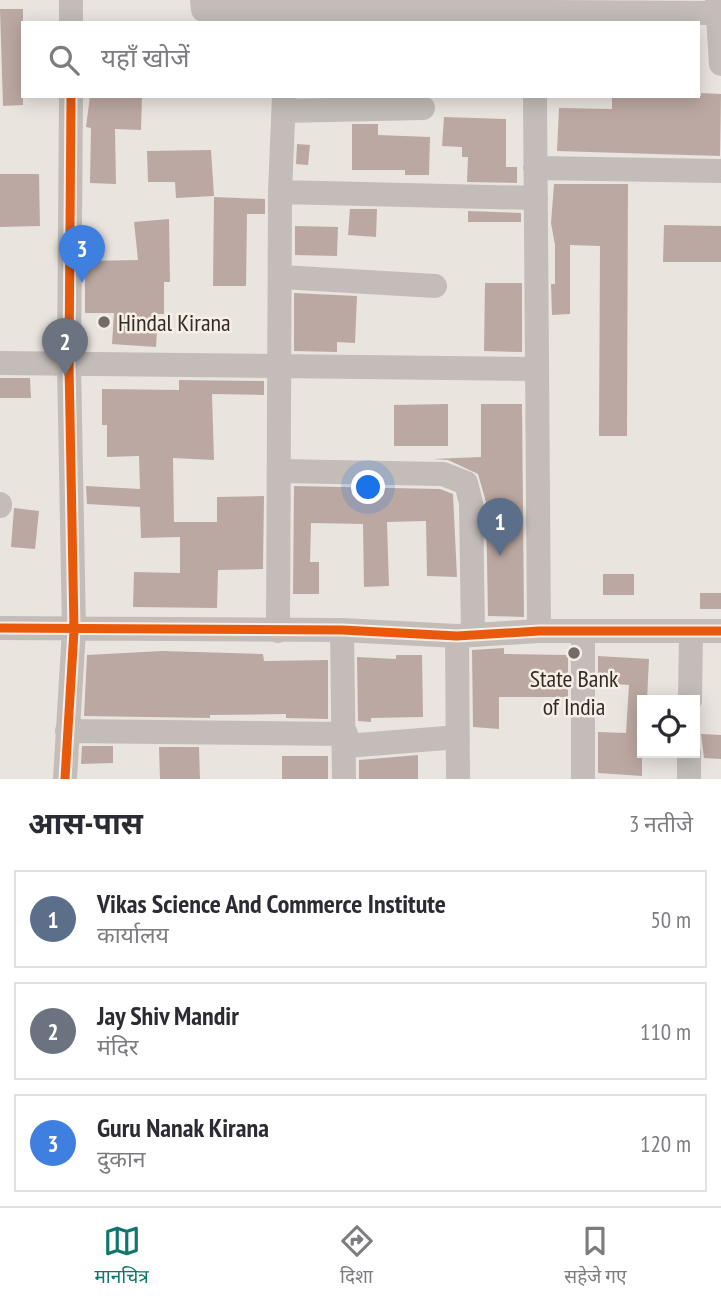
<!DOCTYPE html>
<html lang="hi">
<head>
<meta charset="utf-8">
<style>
  :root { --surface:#fff; --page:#f2f2f3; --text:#2b2b33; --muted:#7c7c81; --line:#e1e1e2; --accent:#0f766e }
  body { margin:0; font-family:"PT Sans Narrow","Noto Sans Devanagari",sans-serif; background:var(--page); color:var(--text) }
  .controls { position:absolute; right:21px; bottom:21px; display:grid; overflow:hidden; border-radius:0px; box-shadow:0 4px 18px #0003 }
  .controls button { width:63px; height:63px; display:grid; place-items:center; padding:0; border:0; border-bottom:2px solid var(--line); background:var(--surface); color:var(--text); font:35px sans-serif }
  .you { position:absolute; left:369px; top:488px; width:24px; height:24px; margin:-18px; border:5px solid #fff; border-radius:50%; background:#1a73e8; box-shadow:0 0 0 10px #1a73e833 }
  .badge { display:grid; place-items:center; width:46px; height:46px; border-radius:50%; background:var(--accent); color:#fff; font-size:23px; font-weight:700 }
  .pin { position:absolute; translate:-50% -58px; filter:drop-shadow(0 2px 4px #0008) }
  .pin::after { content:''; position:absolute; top:37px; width:24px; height:21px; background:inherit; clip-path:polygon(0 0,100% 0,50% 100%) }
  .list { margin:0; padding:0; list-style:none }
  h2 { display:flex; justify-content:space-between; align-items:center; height:91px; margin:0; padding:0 28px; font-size:30px }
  h2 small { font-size:23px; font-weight:400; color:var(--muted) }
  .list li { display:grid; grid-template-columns:46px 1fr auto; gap:21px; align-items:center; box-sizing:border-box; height:98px; margin:0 14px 14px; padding:0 14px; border:2px solid var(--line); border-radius:0px }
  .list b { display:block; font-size:26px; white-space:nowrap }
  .list p { margin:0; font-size:23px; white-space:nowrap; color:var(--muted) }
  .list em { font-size:23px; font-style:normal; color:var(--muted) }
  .icon { flex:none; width:38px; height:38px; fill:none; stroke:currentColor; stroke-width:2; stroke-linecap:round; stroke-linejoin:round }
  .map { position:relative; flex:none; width:721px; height:779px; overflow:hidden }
  .search { position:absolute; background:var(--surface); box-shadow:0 4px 18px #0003; left:21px; right:21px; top:21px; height:77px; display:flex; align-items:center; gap:18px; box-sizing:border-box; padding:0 24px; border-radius:0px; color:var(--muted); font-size:26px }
  .sheet { height:427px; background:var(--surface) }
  nav { display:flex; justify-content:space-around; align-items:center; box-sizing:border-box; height:98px; border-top:2px solid var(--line); background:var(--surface); font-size:19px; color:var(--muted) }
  nav a { display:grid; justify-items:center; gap:4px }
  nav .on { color:var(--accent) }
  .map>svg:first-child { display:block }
  .building { fill:#bca8a2 }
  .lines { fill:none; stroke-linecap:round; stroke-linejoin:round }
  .minor { stroke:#c3bcb8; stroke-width:24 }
  .cycleway-casing { stroke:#f7eee6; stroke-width:13 }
  .cycleway { stroke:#e8590c; stroke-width:9 }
  .poi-dot { fill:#736b67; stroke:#f7eee6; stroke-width:2.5 }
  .labels { text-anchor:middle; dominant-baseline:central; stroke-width:5; stroke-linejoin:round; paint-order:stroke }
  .poi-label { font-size:24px; fill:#332a27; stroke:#f7eee6; text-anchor:start }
</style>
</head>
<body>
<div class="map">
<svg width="721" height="779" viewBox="0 0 721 779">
  <rect width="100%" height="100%" fill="#eae4df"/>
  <path class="building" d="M0 9H23V105L3 106Z
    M701 93 721 94 720 156 557 151 559 108 612 109V96H701Z
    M90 96H142L141 130 115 129 116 184 90 183 91 128 86 127Z
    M444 117 506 119V167H517V183L467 182 468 157H462V147L442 146Z
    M352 124H378V135L430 137 429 175H405V170H352Z
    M297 144 310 145 308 165 296 164Z
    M211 150 214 196 176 198 175 182H148L147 151Z
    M0 174H39L40 226 0 227Z
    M554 184H628L627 436H599L600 246 570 245V314L552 315 551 284H555V245L551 223Z
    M214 197 265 199V214H247L246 286H213Z
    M350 209H377L376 237 348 235Z
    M468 211 521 213V222H468Z
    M169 219 170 282H164V314H158L156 347 112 344 114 313H85V261L138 260 134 222Z
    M664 225 721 226V262H663Z
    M295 226 338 227 337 256 295 255Z
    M485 283H522V352L484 351Z
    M294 293 357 296 355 343 337 342V352L294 351Z
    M0 378H30L31 398H0Z
    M179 380 264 381V395L212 394 214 460 173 458 174 522H217V497L264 496 263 569 218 570 217 608 133 607 134 572 180 573V537L141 538 140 507 87 504 86 486 140 489 139 456 107 457V425H102V389L179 390Z
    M448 404V446H394V405Z
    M481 404H522L524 617 488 616 486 502 478 474 448 460 433 459 481 457Z
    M294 486 440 489 453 494 457 577 427 576 426 521 387 522 389 586 364 587 363 524 311 523 310 562H319V594H293Z
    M14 508 39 511 35 549 11 547Z
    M603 574H634V595H603Z
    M700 593H721V609H700Z
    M504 648V654L568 655V697H499V729L473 727 472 650Z
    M162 651 263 654 264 661 328 660V719L286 718V714L210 715V718L84 716 87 655Z
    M396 655H422L423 717 371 718V722L358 721 357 657 396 659Z
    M598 656 649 659 647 700H642V776L598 773V732L626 733 629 685 598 683Z
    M701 734 721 735V759L704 758Z
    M82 746H113V763L81 764Z
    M159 747H199L200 779H160Z
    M418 755V779H359V760Z
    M282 756H328V779H282Z"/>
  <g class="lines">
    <path class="minor" d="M202 0 203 10 721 13
      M717 0 721 64
      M71 23V0
      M535 96 539 631
      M284 111 423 108
      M535 168 721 171
      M280 192 536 198
      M282 277 435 286
      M0 363 536 369
      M279 471 443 474 466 483 471 503 473 635
      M0 504V506
      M0 628 342 630 457 636 539 631H721
      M342 630 344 779
      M278 631 280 192 284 96
      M457 636 458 779
      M690 700 691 631
      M67 731 346 734
      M346 746 458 737
      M65 779 74 630 69 364 71 96
      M583 779V632
      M689 779V753"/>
    <g class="cycleway-casing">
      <path id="cycleway" d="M0 628 342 630 457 636 539 631H721
        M65 779 74 630 69 364 71 96"/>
    </g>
    <use href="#cycleway" class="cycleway"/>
  </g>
  <g class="poi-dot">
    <circle cx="104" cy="322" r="7"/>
    <circle cx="574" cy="653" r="7"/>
  </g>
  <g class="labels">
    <g class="poi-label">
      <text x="118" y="322">Hindal Kirana</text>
      <text x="574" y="678" text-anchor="middle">State Bank<tspan x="574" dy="28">of India</tspan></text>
    </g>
  </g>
</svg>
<div class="controls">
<button><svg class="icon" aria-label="locate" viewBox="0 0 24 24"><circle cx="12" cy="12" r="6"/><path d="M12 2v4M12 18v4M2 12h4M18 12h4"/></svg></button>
</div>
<div class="you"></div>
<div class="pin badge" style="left:500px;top:556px;background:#5c6f8a">1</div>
<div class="pin badge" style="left:65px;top:376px;background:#6b7280">2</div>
<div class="pin badge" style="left:82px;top:283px;background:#3f7fe0">3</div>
<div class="search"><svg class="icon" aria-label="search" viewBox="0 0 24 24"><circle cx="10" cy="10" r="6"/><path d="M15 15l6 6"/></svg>यहाँ खोजें</div>
</div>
<section class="sheet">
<h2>आस-पास<small>3 नतीजे</small></h2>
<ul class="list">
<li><span class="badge" style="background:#5c6f8a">1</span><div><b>Vikas Science And Commerce Institute</b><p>कार्यालय</p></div><em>50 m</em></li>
<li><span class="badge" style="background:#6b7280">2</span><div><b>Jay Shiv Mandir</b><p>मंदिर</p></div><em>110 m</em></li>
<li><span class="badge" style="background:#3f7fe0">3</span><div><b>Guru Nanak Kirana</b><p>दुकान</p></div><em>120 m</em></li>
</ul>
</section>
<nav>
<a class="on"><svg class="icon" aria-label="map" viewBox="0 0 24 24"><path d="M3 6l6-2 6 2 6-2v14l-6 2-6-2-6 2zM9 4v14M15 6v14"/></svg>मानचित्र</a>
<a><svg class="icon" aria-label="directions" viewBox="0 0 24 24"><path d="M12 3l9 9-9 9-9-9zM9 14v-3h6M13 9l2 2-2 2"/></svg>दिशा</a>
<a><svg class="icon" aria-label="saved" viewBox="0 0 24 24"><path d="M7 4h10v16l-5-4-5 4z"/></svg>सहेजे गए</a>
</nav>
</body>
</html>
